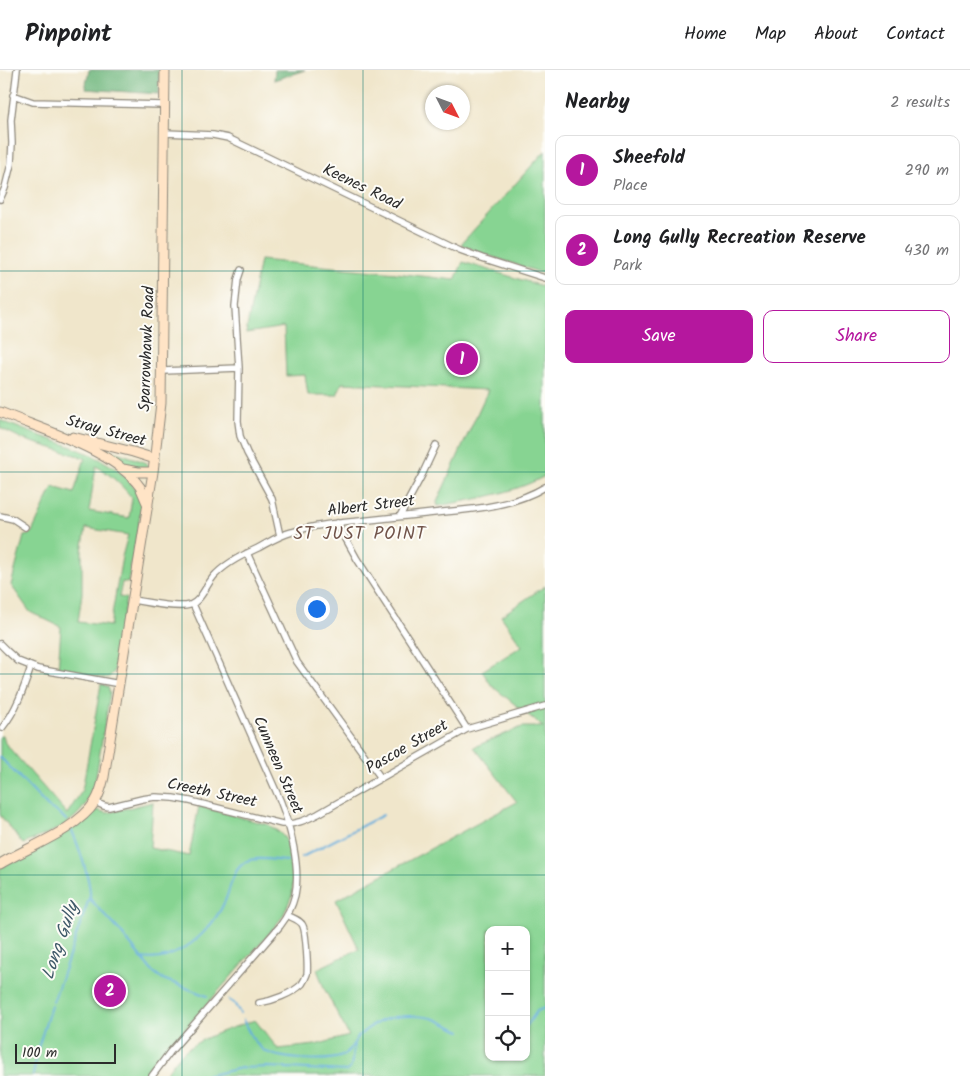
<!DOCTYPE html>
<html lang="en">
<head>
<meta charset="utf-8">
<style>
  :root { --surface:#fff; --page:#f2f2f2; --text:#202124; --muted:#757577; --line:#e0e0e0; --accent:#b5179e }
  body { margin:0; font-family:Kalam,sans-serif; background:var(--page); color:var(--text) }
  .controls { position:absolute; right:15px; bottom:15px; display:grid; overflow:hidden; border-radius:10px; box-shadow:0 1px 4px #0004 }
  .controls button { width:45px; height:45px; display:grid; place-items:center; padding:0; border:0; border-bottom:1px solid var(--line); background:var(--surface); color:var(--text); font:25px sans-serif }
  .compass { position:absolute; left:425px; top:15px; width:45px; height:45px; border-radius:50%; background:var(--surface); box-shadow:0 1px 4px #0004; rotate:132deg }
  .scale { position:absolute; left:15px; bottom:12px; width:101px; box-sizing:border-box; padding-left:5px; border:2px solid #2b2b2b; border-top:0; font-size:14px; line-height:18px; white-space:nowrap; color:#2b2b2b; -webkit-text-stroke:4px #fdfcf7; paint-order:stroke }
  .you { position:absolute; left:316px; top:538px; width:18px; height:18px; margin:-12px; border:4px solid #fff; border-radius:50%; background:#1a73e8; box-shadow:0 0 0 8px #1a73e833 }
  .badge { display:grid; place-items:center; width:32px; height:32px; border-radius:50%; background:var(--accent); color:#fff; font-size:16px; font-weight:700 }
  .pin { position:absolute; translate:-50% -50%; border:2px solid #fff; box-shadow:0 1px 5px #0006 }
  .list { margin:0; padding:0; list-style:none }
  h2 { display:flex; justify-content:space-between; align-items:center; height:65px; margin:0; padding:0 20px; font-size:21px }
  h2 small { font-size:16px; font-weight:400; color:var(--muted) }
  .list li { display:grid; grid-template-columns:32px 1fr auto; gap:15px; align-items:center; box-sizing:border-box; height:70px; margin:0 10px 10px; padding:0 10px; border:1px solid var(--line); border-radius:10px }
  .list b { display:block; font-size:19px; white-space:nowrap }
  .list p { margin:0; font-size:16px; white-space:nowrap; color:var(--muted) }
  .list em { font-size:16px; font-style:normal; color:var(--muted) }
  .actions { display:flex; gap:10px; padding:15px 20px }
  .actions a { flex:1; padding:11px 0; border:1px solid var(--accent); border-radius:10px; text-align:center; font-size:18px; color:var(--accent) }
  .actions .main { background:var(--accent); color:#fff }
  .icon { flex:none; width:28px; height:28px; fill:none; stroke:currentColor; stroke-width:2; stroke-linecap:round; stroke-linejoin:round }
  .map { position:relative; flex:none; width:545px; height:1006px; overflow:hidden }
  header { display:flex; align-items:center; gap:30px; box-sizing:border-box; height:70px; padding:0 25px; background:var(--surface); border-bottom:1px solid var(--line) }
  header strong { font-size:24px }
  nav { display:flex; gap:28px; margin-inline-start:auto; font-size:18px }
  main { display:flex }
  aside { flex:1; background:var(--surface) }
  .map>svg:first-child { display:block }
  .green { fill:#87d492; stroke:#59805e; fill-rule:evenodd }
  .forest { fill:#6db67c; stroke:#4c7054 }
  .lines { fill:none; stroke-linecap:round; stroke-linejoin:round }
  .stream { stroke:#65afdd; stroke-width:2 }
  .street-casing { stroke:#8e887b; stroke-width:8 }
  .secondary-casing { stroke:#8e887b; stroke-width:11 }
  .street { stroke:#fff; stroke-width:5.5 }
  .secondary { stroke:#ffe4c6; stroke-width:9 }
  .grid { fill:none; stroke:#0f766e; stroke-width:1; stroke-opacity:0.55 }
  .labels { text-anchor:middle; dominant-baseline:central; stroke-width:4; stroke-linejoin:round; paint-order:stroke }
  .street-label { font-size:16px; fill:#2b2b2b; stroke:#fdfcf7 }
  .neighbourhood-label { font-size:18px; letter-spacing:1px; fill:#71544a; stroke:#fdfcf7 }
  .water-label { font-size:18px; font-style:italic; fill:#3f5969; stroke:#fdfcf7 }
</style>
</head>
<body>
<header>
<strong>Pinpoint</strong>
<nav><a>Home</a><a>Map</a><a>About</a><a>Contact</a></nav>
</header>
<main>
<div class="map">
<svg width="545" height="1006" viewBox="0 0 545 1006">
  <rect width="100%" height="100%" fill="#fdfcf7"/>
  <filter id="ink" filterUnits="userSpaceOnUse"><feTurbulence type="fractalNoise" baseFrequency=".02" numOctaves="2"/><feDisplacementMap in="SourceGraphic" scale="10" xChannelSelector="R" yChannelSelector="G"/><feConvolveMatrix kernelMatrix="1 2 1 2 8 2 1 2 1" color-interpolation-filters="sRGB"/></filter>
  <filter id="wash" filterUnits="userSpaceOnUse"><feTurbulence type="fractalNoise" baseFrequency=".0096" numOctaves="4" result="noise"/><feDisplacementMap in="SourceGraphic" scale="20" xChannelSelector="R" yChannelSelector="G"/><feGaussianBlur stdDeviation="1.12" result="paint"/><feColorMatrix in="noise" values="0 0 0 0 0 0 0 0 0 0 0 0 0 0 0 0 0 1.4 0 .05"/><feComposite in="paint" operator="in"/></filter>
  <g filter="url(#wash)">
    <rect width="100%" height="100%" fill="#f0e6cb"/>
    <path class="green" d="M545 81V204L484 184 461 174Z
      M260 190 396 203 455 210 463 192 545 217V406C512 424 475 429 438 436L437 432 488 320 342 313 337 325H308L305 305 286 306 284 257 246 263Z
      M0 350C14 356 29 362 44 367 75 378 142 398 141 439L128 513 122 512 119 527 126 528 114 602 109 607 104 608 58 600 61 557 30 542 11 515 24 466 28 465 32 462 53 417 74 423 85 388 25 370 0 358ZM96 396C110 404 122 415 132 428L129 448 89 441ZM86 458 128 465 122 487 110 556 78 552 82 523V481Z
      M98 377 125 385 147 393 148 397 146 399 127 397 97 378Z
      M545 516V1006H164C171 997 177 986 187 979 207 965 232 958 255 950L278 979 315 975 349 966 324 918 317 899 359 879 336 830 517 732 474 677 522 657H543L492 616 482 601 522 576 501 546ZM489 860H526V987H489Z
      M101 614 108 617 110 623 95 712C84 752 58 759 23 774L0 745V666H3L5 673 67 744 82 721Z
      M153 732 150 778 189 786 199 736 269 755 280 763 284 767 288 774 292 790 294 801 292 825 283 846 267 866 171 975 152 992 144 1006H0V798C33 780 69 765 97 740L107 743Z"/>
    <path class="forest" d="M89 0H159V24L85 19Z
      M275 0H305L274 10Z"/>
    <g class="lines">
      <path class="stream" d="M0 687 48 737 60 744 66 750
        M302 787 383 745
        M89 828 119 860 152 901 163 909 207 926
        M141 888C149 889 157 889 165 887 191 879 214 856 225 831 231 817 232 799 247 791 258 786 277 791 289 791
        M229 930 234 933 240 943
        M53 932 90 826C91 812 78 774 72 761
        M243 950C248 960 253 972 262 979 275 990 329 993 344 985 351 981 353 973 358 967 364 960 378 951 387 949 399 945 426 945 437 950 445 953 453 958 461 961
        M526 957 537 941 545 938
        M33 1006 38 978 51 936
        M205 1006 241 998 268 997 347 1001 351 997 354 976"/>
    </g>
  </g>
  <g filter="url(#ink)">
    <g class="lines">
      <g class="street-casing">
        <path id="street" d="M13 25 33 32 165 35
          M165 63 213 65 228 68 460 180 482 188 545 208
          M0 129 5 118 11 94 12 73 11 50 17 0
          M241 200 238 209 235 236 239 298 238 351 240 366 247 383 272 429 280 466
          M163 301 239 298
          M0 446 13 449 25 457
          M400 446 422 405 436 375
          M337 453 357 489 467 659
          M247 483 297 592 381 708
          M133 530C146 532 178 539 190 535 202 531 207 512 216 504 228 492 243 485 258 478 269 472 280 465 292 462 314 455 337 453 360 451 387 448 415 445 443 442 478 439 515 435 545 417
          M0 574 7 581 18 591 38 599 120 614
          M2 658C16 641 24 618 31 597
          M95 732 104 736 109 737 142 729 155 727 173 728 190 731 282 754C295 755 306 750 318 744L467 659 545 636
          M259 933C272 931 292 924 302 914 304 911 306 907 307 904 308 897 306 862 303 856 301 850 292 848 287 845
          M152 1006 170 982 280 856C287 847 292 837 295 825 301 798 290 755 280 730L193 534"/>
      </g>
      <g class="secondary-casing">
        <path id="secondary" d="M0 342C42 360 113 379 140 417 143 423 145 429 148 435
          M73 367 133 382 155 389
          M123 399 138 402H153
          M0 794C28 777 77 760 95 732 100 724 102 716 104 707L153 402 161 333 165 0"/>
      </g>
      <use href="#street" class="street"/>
      <use href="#secondary" class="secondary"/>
    </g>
  </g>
  <path class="grid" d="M182 0V1006M363 0V1006M0 201H545M0 402H545M0 604H545M0 805H545"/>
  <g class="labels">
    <g class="street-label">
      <text transform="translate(362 117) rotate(26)">Keenes Road</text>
      <text transform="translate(147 279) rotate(-88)">Sparrowhawk Road</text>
      <text transform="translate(106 361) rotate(15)">Stray Street</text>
      <text transform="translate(371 436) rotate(-7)">Albert Street</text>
      <text transform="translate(407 677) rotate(-30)">Pascoe Street</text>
      <text transform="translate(278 695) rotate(67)">Cunneen Street</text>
      <text transform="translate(212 723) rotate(12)">Creeth Street</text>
    </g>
    <g class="neighbourhood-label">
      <text x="360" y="464">ST JUST POINT</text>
    </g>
    <g class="water-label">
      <text transform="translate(61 871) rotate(-71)">Long Gully</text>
    </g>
  </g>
</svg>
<div class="controls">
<button>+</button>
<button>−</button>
<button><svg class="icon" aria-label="locate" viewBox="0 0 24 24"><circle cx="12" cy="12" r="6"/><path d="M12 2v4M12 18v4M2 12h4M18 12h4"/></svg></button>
</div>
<svg class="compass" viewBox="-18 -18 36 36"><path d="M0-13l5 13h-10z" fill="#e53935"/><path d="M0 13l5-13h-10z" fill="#757577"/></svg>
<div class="scale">100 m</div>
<div class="you"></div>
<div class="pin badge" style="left:462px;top:289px">1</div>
<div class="pin badge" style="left:110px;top:921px">2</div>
</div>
<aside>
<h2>Nearby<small>2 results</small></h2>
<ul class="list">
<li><span class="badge">1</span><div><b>Sheefold</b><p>Place</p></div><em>290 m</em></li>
<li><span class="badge">2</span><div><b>Long Gully Recreation Reserve</b><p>Park</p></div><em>430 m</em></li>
</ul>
<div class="actions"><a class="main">Save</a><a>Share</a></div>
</aside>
</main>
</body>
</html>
